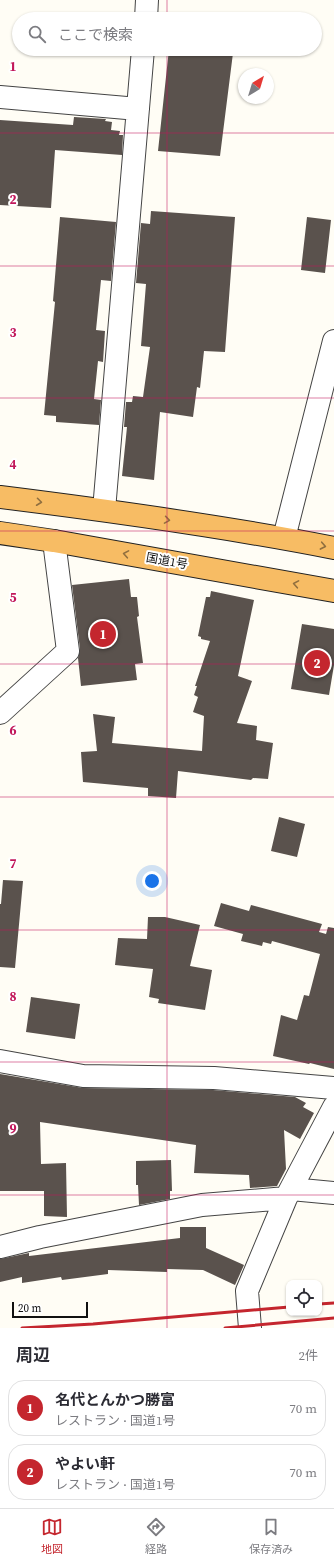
<!DOCTYPE html>
<html lang="ja">
<head>
<meta charset="utf-8">
<style>
  :root { --surface:#fff; --page:#f7f7f7; --text:#2b2b33; --muted:#7c7c81; --line:#e1e1e2; --accent:#c4262e }
  body { margin:0; font-family:"Source Serif 4","Noto Sans JP",serif; background:var(--page); color:var(--text) }
  .controls { position:absolute; right:12px; bottom:12px; display:grid; overflow:hidden; border-radius:8px; box-shadow:0 1px 3px #0004 }
  .controls button { width:36px; height:36px; display:grid; place-items:center; padding:0; border:0; border-bottom:1px solid var(--line); background:var(--surface); color:var(--text); font:20px sans-serif }
  .compass { position:absolute; left:238px; top:68px; width:36px; height:36px; border-radius:50%; background:var(--surface); box-shadow:0 1px 3px #0004; rotate:38deg }
  .scale { position:absolute; left:12px; bottom:10px; width:76px; box-sizing:border-box; padding-left:4px; border:2px solid #111; border-top:0; font-size:11px; line-height:14px; white-space:nowrap; color:#111; -webkit-text-stroke:3px #fff; paint-order:stroke }
  .you { position:absolute; left:152px; top:881px; width:14px; height:14px; margin:-10px; border:3px solid #fff; border-radius:50%; background:#1a73e8; box-shadow:0 0 0 6px #1a73e833 }
  .badge { display:grid; place-items:center; width:26px; height:26px; border-radius:50%; background:var(--accent); color:#fff; font-size:13px; font-weight:700 }
  .pin { position:absolute; translate:-50% -50%; border:2px solid #fff; box-shadow:0 1px 4px #0006 }
  .list { margin:0; padding:0; list-style:none }
  h2 { display:flex; justify-content:space-between; align-items:center; height:52px; margin:0; padding:0 16px; font-size:17px }
  h2 small { font-size:13px; font-weight:400; color:var(--muted) }
  .list li { display:grid; grid-template-columns:26px 1fr auto; gap:12px; align-items:center; box-sizing:border-box; height:56px; margin:0 8px 8px; padding:0 8px; border:1px solid var(--line); border-radius:16px }
  .list b { display:block; font-size:15px; white-space:nowrap }
  .list p { margin:0; font-size:13px; white-space:nowrap; color:var(--muted) }
  .list em { font-size:13px; font-style:normal; color:var(--muted) }
  .icon { flex:none; width:22px; height:22px; fill:none; stroke:currentColor; stroke-width:2; stroke-linecap:round; stroke-linejoin:round }
  .map { position:relative; flex:none; width:334px; height:1328px; overflow:hidden }
  .search { position:absolute; background:var(--surface); box-shadow:0 1px 3px #0004; left:12px; right:12px; top:12px; height:44px; display:flex; align-items:center; gap:10px; box-sizing:border-box; padding:0 14px; border-radius:22px; color:var(--muted); font-size:15px }
  .sheet { height:180px; background:var(--surface) }
  nav { display:flex; justify-content:space-around; align-items:center; box-sizing:border-box; height:56px; border-top:1px solid var(--line); background:var(--surface); font-size:11px; color:var(--muted) }
  nav a { display:grid; justify-items:center; gap:2px }
  nav .on { color:var(--accent) }
  .map>svg:first-child { display:block }
  .building { fill:#5a524d }
  .lines { fill:none; stroke-linecap:round; stroke-linejoin:round }
  .minor-casing { stroke:#444; stroke-width:24 }
  .trunk-casing { stroke:#222; stroke-width:24 }
  .minor { stroke:#fff; stroke-width:22 }
  .trunk { stroke:#f7bc64; stroke-width:22 }
  .rail { stroke:#c4262e; stroke-width:3 }
  .oneway { stroke:#906f3f }
  .grid { fill:none; stroke:#c2185b; stroke-width:1; stroke-opacity:0.55 }
  .labels { text-anchor:middle; dominant-baseline:central; stroke-width:4; stroke-linejoin:round; paint-order:stroke }
  .street-label { font-size:12px; fill:#111; stroke:#fff }
  .grid-label { font-size:13px; text-anchor:middle; font-weight:bold; fill:#c2185b; stroke:#fff; stroke-width:4; stroke-linejoin:round; paint-order:stroke }
</style>
</head>
<body>
<div class="map">
<svg width="334" height="1328" viewBox="0 0 334 1328">
  <rect width="100%" height="100%" fill="#fffdf5"/>
  <path class="building" d="M169 49H193L233 53 220 156 158 151Z
    M74 117 106 119 105 121 112 122 111 130 120 131 119 135H123L122 155 55 150 51 208 0 205V120L73 125Z
    M151 211 235 217 225 352 204 351 200 388 197 387 193 417 160 412 154 480 122 476 127 427H124L126 402H132L133 396 143 397 150 347 141 346 146 284 136 283 141 223 150 224Z
    M60 217 116 222 111 281 101 280 96 330 105 331 103 362 98 361 94 399 101 400 99 425 56 422V416L44 415 55 302 53 301Z
    M307 217 331 220 325 273 301 270Z
    M129 579 131 597H137L139 616 137 617 143 663 135 664 137 680 81 686 78 658 80 649 72 585Z
    M211 591 254 600 238 676 252 681 237 723 257 726 256 740 273 743 268 779 253 778 251 780 178 771 176 798 148 796V788L83 782 81 752 97 751 93 714 115 717 112 743 202 751 204 716 193 712 198 697 194 695 197 686H195L210 641 201 639V637L198 636 206 597H210Z
    M302 624 334 629V665L329 695 291 689Z
    M279 817 305 824 297 857 271 851Z
    M3 880 23 881 15 968 0 967V904H1Z
    M221 903 249 911 251 905 322 924 319 932 326 934 328 927 334 928V1069L310 1063 309 1064 273 1056 281 1015 297 1020 304 995 309 996 320 954 272 941 271 944 263 942 262 946 241 941 243 934 214 926Z
    M148 917H165L200 925 190 966 212 970 205 1010 158 1003 159 999 149 997 153 969 115 965 118 938 147 939Z
    M31 997 80 1004 75 1039 26 1032Z
    M0 1074 83 1088 213 1090 295 1097 306 1103 303 1107 314 1113 300 1139 284 1130 286 1169 277 1186 250 1188 249 1175 194 1173 196 1145 40 1122 41 1164 66 1163 67 1217 44 1216V1191H0Z
    M171 1160 172 1191H170V1199L139 1205 138 1185H136V1161Z
    M180 1227H206V1248L244 1265 235 1285 203 1270 167 1269V1272L108 1270V1274L62 1280 61 1277 22 1283V1277L0 1282V1259L29 1253V1256L180 1238Z"/>
  <g class="lines">
    <g class="minor-casing">
      <path id="minor" d="M146 19 147 0
        M0 97 138 109
        M104 510 143 49
        M284 538 334 341
        M0 713 68 651 54 541
        M0 1061 83 1076 214 1078 334 1088
        M291 1189 334 1193
        M0 1247 40 1237 202 1205 286 1198
        M250 1328 247 1291 286 1198 334 1107"/>
    </g>
    <g class="trunk-casing">
      <path id="trunk" d="M0 497C112 511 223 526 334 548
        M0 533 54 541 334 591"/>
    </g>
    <use href="#minor" class="minor"/>
    <use href="#trunk" class="trunk"/>
    <path class="rail" d="M319 1304 334 1303
      M22 1328 93 1324 289 1307
      M225 1328 334 1318"/>
  </g>
  <defs><path id="oneway-chevron" d="M-2-3.5L2.5 0L-2 3.5" fill="none" stroke-width="1.6" stroke-linecap="round" stroke-linejoin="round"/></defs>
  <g class="oneway">
    <use href="#oneway-chevron" transform="translate(39 502) rotate(7)"/>
    <use href="#oneway-chevron" transform="translate(167 520) rotate(9)"/>
    <use href="#oneway-chevron" transform="translate(323 546) rotate(11)"/>
    <use href="#oneway-chevron" transform="translate(126 554) rotate(-170)"/>
    <use href="#oneway-chevron" transform="translate(296 584) rotate(-170)"/>
  </g>
  <path class="grid" d="M167 0V19M167 49V1328M0 133H334M0 266H334M0 398H334M0 531H334M0 664H334M0 797H334M0 930H334M0 1062H334M0 1195H334"/>
  <g class="labels">
    <g class="street-label">
      <text transform="translate(167 561) rotate(10)">国道1号</text>
    </g>
  </g>
  <g class="grid-label">
    <text x="13" y="71">1</text>
    <text x="13" y="204">2</text>
    <text x="13" y="337">3</text>
    <text x="13" y="469">4</text>
    <text x="13" y="602">5</text>
    <text x="13" y="735">6</text>
    <text x="13" y="868">7</text>
    <text x="13" y="1001">8</text>
    <text x="13" y="1133">9</text>
  </g>
</svg>
<div class="controls">
<button><svg class="icon" aria-label="locate" viewBox="0 0 24 24"><circle cx="12" cy="12" r="6"/><path d="M12 2v4M12 18v4M2 12h4M18 12h4"/></svg></button>
</div>
<svg class="compass" viewBox="-18 -18 36 36"><path d="M0-13l5 13h-10z" fill="#e53935"/><path d="M0 13l5-13h-10z" fill="#7c7c81"/></svg>
<div class="scale">20 m</div>
<div class="you"></div>
<div class="pin badge" style="left:103px;top:634px">1</div>
<div class="pin badge" style="left:317px;top:663px">2</div>
<div class="search"><svg class="icon" aria-label="search" viewBox="0 0 24 24"><circle cx="10" cy="10" r="6"/><path d="M15 15l6 6"/></svg>ここで検索</div>
</div>
<section class="sheet">
<h2>周辺<small>2件</small></h2>
<ul class="list">
<li><span class="badge">1</span><div><b>名代とんかつ勝富</b><p>レストラン · 国道1号</p></div><em>70 m</em></li>
<li><span class="badge">2</span><div><b>やよい軒</b><p>レストラン · 国道1号</p></div><em>70 m</em></li>
</ul>
</section>
<nav>
<a class="on"><svg class="icon" aria-label="map" viewBox="0 0 24 24"><path d="M3 6l6-2 6 2 6-2v14l-6 2-6-2-6 2zM9 4v14M15 6v14"/></svg>地図</a>
<a><svg class="icon" aria-label="directions" viewBox="0 0 24 24"><path d="M12 3l9 9-9 9-9-9zM9 14v-3h6M13 9l2 2-2 2"/></svg>経路</a>
<a><svg class="icon" aria-label="saved" viewBox="0 0 24 24"><path d="M7 4h10v16l-5-4-5 4z"/></svg>保存済み</a>
</nav>
</body>
</html>
